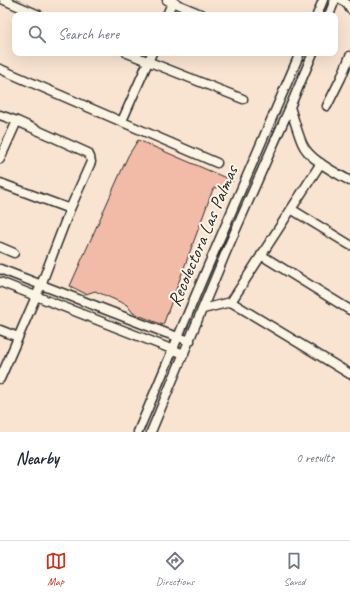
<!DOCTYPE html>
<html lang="en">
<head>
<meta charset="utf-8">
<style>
  :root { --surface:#fff; --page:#f6f6f7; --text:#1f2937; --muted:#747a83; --line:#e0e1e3; --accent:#c8321e }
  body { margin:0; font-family:Caveat,sans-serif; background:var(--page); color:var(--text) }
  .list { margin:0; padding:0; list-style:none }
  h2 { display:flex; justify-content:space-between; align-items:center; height:52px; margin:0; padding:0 16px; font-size:17px }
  h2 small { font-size:13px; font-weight:400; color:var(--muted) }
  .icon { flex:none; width:22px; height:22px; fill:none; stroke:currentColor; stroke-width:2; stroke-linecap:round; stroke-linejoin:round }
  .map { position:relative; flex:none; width:350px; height:432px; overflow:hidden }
  .search { position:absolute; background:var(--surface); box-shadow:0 4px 16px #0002; left:12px; right:12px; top:12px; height:44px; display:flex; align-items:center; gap:10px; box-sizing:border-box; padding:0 14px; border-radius:8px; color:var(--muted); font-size:15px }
  .sheet { height:108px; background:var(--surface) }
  nav { display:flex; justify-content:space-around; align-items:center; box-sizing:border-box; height:56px; border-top:1px solid var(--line); background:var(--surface); font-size:11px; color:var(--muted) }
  nav a { display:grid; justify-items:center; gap:2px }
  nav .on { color:var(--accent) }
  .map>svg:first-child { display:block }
  .building { fill:#f2bba7; stroke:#2b2b2b }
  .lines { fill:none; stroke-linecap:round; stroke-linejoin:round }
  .minor-casing { stroke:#2b2b2b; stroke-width:11 }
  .minor { stroke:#fcf5e5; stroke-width:8 }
  .labels { text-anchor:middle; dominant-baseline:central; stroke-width:4; stroke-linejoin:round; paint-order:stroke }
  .street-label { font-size:19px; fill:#2b2b2b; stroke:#fcf5e5 }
</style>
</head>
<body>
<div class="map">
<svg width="350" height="432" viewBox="0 0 350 432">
  <rect width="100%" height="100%" fill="#f9e4d2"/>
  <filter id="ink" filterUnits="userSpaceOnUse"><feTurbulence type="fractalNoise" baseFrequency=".025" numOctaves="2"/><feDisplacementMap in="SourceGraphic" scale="8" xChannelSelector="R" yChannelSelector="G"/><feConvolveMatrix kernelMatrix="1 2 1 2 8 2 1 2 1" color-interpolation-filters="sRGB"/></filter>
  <g filter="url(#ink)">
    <path class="building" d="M138 140 233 181 213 189 163 325 133 313 127 305 95 291 86 294 70 286 128 156Z"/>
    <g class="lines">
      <g class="minor-casing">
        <path id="minor" d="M4 0 39 15
          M167 0 203 15
          M342 0 348 5 350 9
          M167 15 173 0
          M317 15 323 0
          M329 15 335 0
          M127 53 243 99
          M0 69 217 163
          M327 106 341 78 350 56
          M290 107C294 119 297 131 302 143 309 160 335 172 350 181
          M0 115 17 121 88 153 90 157 91 162 70 209 41 285 0 379
          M122 121 152 53
          M0 159 17 121
          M0 183 70 209
          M291 209 350 245
          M0 247 14 253
          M261 255 350 310
          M0 269 166 333 190 341
          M0 282 184 354
          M231 302 350 374
          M203 309 231 302 321 163
          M0 330 18 337
          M138 432 205 273 300 53
          M151 432 226 252 290 107 313 53"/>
      </g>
      <use href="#minor" class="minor"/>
    </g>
  </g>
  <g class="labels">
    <g class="street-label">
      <text transform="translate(203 236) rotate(-67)">Recolectora Las Palmas</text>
    </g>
  </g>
</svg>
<div class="search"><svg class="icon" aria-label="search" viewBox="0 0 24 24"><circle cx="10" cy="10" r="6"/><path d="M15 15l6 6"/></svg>Search here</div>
</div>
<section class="sheet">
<h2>Nearby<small>0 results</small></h2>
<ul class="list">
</ul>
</section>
<nav>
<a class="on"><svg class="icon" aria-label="map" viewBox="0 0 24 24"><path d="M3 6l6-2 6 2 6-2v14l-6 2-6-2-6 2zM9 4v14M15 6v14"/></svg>Map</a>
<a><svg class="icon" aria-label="directions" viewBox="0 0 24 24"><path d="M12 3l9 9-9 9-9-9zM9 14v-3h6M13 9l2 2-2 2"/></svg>Directions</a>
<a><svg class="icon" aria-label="saved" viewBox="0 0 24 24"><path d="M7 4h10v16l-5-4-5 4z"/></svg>Saved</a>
</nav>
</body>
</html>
